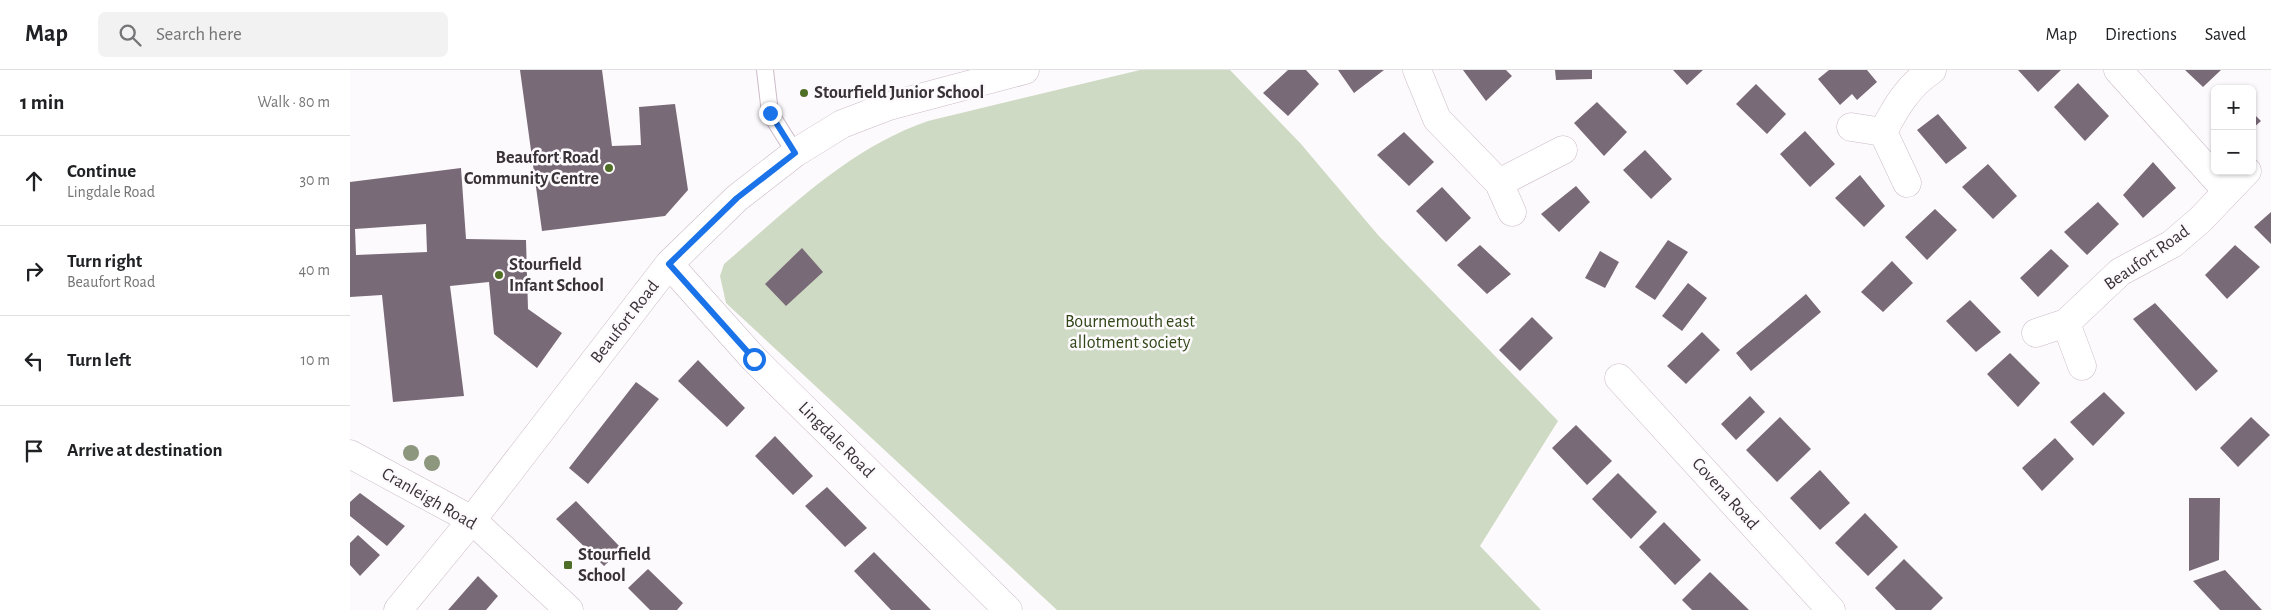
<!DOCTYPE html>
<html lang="en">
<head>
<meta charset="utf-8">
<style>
  :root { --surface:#fff; --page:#f2f2f2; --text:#202124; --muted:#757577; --line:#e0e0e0 }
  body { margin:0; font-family:"Alegreya Sans",sans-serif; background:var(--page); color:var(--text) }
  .controls { position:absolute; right:15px; top:15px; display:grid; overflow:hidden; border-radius:8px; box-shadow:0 1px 4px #0004 }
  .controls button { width:45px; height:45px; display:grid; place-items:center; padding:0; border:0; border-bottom:1px solid var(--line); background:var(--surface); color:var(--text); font:25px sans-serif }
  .stop { position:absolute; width:15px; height:15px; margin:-11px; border:4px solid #1a73e8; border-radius:50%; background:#fff }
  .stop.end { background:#1a73e8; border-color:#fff; box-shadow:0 1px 5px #0008 }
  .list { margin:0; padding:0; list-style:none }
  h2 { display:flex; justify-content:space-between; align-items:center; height:65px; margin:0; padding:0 20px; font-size:21px }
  h2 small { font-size:16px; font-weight:400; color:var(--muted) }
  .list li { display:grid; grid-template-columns:32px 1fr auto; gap:15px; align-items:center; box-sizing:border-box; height:90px; padding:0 20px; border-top:1px solid var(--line) }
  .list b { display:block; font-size:19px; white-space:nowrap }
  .list p { margin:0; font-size:16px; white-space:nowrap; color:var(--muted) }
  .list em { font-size:16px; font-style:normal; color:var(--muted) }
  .icon { flex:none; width:28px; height:28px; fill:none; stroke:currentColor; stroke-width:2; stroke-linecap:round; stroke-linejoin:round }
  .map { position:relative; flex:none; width:1921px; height:540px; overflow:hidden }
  header { display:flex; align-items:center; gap:30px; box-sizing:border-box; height:70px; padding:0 25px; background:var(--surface); border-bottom:1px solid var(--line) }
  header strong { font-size:24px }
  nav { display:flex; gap:28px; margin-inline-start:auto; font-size:18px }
  .search { width:350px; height:45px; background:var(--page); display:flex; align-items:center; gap:12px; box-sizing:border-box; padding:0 18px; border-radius:8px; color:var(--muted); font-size:19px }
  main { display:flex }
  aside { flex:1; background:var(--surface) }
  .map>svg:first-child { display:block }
  .green { fill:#cedac3 }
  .building { fill:#796a77; fill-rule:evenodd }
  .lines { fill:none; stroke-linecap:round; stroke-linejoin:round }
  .service-casing { stroke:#cbbac8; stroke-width:18 }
  .minor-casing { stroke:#cbbac8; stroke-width:29 }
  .tertiary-casing { stroke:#cbbac8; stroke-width:29 }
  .service { stroke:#fff; stroke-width:16 }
  .minor { stroke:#fff; stroke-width:28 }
  .tertiary { stroke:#fff; stroke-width:28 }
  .tree { fill:#8d977e }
  .route { stroke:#1a73e8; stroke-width:6 }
  .poi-dot { fill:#4f6f26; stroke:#fdfafd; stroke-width:2 }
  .labels { text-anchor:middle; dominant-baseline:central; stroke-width:5; stroke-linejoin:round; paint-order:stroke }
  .poi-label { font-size:18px; font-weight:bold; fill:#393238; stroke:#fdfafd; text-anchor:start }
  .street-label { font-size:18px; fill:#393238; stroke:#fdfafd }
  .park-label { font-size:18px; fill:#314616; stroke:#fdfafd }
</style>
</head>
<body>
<header>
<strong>Map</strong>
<div class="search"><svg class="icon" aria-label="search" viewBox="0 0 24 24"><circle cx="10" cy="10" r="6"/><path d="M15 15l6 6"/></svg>Search here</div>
<nav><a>Map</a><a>Directions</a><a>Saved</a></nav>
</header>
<main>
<aside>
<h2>1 min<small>Walk · 80 m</small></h2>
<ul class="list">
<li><svg class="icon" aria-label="ahead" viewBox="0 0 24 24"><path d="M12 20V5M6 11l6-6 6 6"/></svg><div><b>Continue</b><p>Lingdale Road</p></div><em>30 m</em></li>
<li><svg class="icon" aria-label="right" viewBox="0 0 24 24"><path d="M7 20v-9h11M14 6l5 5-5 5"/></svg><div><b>Turn right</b><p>Beaufort Road</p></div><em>40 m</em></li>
<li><svg class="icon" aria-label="left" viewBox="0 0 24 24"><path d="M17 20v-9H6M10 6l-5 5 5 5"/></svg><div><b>Turn left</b></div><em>10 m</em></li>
<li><svg class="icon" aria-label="arrive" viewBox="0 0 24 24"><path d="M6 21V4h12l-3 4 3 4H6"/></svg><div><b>Arrive at destination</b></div></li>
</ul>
</aside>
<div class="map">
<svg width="1921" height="540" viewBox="0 0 1921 540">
  <rect width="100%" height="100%" fill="#fdfafd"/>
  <path class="green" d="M790 0H880L951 74 1028 165 1208 351 1130 476 1191 540H707L376 233 370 206 374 194C438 140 497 79 578 51Z"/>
  <path class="building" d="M170 0H252L262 76 291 75 289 37 325 34 338 120 315 146 192 161Z
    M938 0H956L969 14 938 46 913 23Z
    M988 0H1034L1004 23Z
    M1113 0H1156L1162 6 1136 31Z
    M1205 0H1242V9L1206 10Z
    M1323 0H1353L1337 15Z
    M1479 0H1517L1527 12 1507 30 1502 24 1490 35 1468 9Z
    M1668 0H1711L1688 22Z
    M1835 0H1871L1853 17Z
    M1728 13 1759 46 1735 71 1704 37Z
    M1406 14 1436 44 1417 64 1386 34Z
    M1247 32 1277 62 1254 86 1224 53Z
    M1902 42 1911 51 1902 59Z
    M1588 44 1617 78 1596 94 1567 60Z
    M1455 61 1485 94 1460 117 1430 84Z
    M1054 62 1084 92 1059 116 1027 85Z
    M1295 80 1322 109 1301 129 1273 100Z
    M1803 92 1826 118 1793 148 1773 125Z
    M1638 94 1667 126 1643 149 1612 117Z
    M111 98 116 169 176 170 178 239 212 263 187 298 144 264 139 212 100 216 114 326 43 332 32 225 0 227V112ZM76 154 77 182 6 185 5 159Z
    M1510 105 1535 136 1514 157 1485 128Z
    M1226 116 1240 132 1209 162 1191 144Z
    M1092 117 1121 148 1096 172 1066 141Z
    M1748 132 1769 154 1737 185 1714 162Z
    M1585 139 1607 160 1577 190 1555 167Z
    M1921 142V174L1904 157Z
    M1318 170 1338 182 1305 230 1285 217Z
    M1130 175 1161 204 1137 224 1107 195Z
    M1885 175 1910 197 1877 229 1855 205Z
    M452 178 473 202 436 236 415 214Z
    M1701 179 1719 196 1688 227 1670 208Z
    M1250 181 1269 192 1255 218 1235 208Z
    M1542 191 1563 213 1533 242 1511 222Z
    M1338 213 1357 228 1332 261 1312 246Z
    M1456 224 1471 242 1401 301 1386 283Z
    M1620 230 1651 262 1626 282 1596 251Z
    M1805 233 1868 301 1846 321 1783 249Z
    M1182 247 1203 268 1170 301 1149 280Z
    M1352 262 1370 280 1336 314 1317 296Z
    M1660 283 1690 313 1668 337 1637 304Z
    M348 290 395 338 377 357 328 311Z
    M286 312 309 329 238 414 219 398Z
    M1754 322 1775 343 1743 376 1720 352Z
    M1400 326 1415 342 1386 370 1371 354Z
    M1430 347 1461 379 1427 412 1396 380Z
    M1901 347 1920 365 1888 397 1870 378Z
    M1226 355 1262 391 1237 415 1202 378Z
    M425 366 463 406 443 425 405 386Z
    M1705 368 1724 389 1692 421 1672 398Z
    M1470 400 1500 433 1470 460 1440 428Z
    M1268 403 1307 442 1281 469 1242 429Z
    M477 417 517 458 495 477 455 436Z
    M10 423 55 456 37 476 0 446V432Z
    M1839 428H1870L1869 490 1839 501Z
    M226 431 272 479 254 496 206 449Z
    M1515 443 1548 477 1518 506 1485 473Z
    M1314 452 1351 490 1325 515 1289 477Z
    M8 465 30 485 10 506 0 495V473Z
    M524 482 581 540H541L504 501Z
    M1554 489 1593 528 1581 540H1546L1525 518Z
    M298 499 333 533 327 540H300L278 518Z
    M1875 500 1912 540H1870L1843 511Z
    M1360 502 1399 540H1342L1332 530Z
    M128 506 148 526 136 540H98Z"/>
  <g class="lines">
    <g class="service-casing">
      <path id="service" d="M415 0 420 43 445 83"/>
    </g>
    <g class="minor-casing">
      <path id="minor" d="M1067 0 1087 49 1149 113 1213 80
        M1768 0 1876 120
        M1501 57 1533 62
        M1149 113 1162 142
        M1557 113 1533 62C1546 37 1558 16 1582 0
        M319 194 404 289 658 540
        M1686 263 1716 253
        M1732 296 1716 253 1770 202 1822 174 1850 150 1897 101
        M1269 308 1481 540
        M122 450 319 194 387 128 445 83 492 54 539 36 675 0"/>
    </g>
    <g class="tertiary-casing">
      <path id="tertiary" d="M0 384 122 450 219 540
        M48 540 122 450"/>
    </g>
    <use href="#service" class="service"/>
    <use href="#minor" class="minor"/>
    <use href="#tertiary" class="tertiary"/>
  </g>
  <g class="tree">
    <circle cx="61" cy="383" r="8"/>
    <circle cx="82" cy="393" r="8"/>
  </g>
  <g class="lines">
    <path class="route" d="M404 289 319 194 387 128 445 83 420 43"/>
  </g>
  <g class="poi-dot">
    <circle cx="454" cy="23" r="5"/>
    <circle cx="259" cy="98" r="5"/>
    <circle cx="149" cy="205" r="5"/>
    <rect x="213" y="490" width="10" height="10" rx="2.5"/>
  </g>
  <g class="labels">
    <g class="poi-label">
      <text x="464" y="23">Stourfield Junior School</text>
      <text x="249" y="88" text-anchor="end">Beaufort Road<tspan x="249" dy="21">Community Centre</tspan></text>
      <text x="159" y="195">Stourfield<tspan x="159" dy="21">Infant School</tspan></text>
      <text x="228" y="485">Stourfield<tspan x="228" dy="21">School</tspan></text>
    </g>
    <g class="street-label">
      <text transform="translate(1797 188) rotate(-35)">Beaufort Road</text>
      <text transform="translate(275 252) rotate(-52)">Beaufort Road</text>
      <text transform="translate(486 370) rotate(45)">Lingdale Road</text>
      <text transform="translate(1375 424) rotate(48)">Covena Road</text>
      <text transform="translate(79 429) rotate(30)">Cranleigh Road</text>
    </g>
    <g class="park-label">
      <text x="780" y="252">Bournemouth east<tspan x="780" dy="21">allotment society</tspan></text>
    </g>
  </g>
</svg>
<div class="controls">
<button>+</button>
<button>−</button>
</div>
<div class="stop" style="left:404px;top:289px"></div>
<div class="stop end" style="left:420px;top:43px"></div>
</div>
</main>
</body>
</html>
